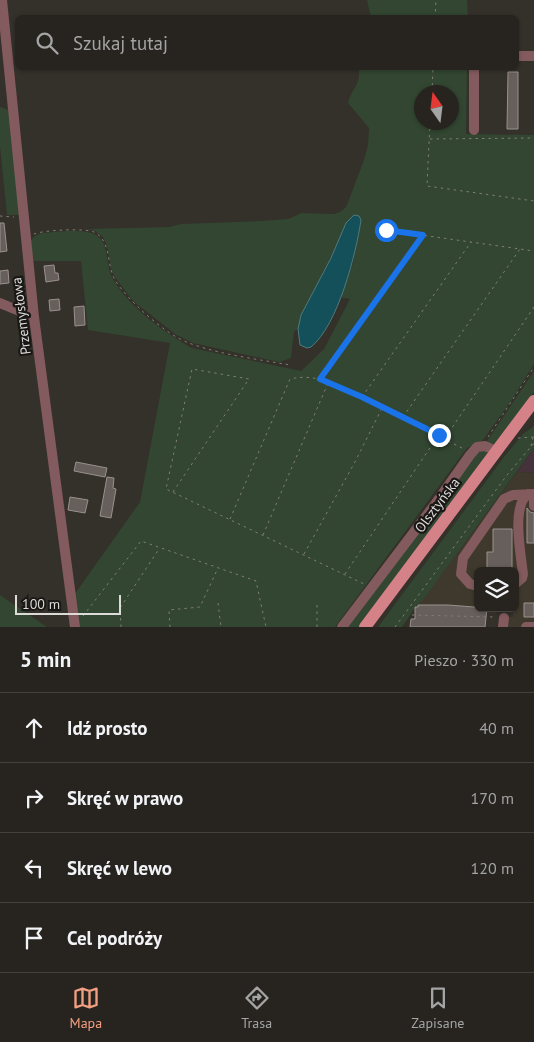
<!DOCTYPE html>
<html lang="pl">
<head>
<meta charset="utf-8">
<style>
  :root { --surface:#272420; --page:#33302d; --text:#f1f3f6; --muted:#a4a4a5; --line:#43413e; --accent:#f39f82 }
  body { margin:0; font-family:"PT Sans",sans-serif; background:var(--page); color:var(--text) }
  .controls { position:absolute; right:15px; bottom:15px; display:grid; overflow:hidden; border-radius:8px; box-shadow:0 1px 4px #0004 }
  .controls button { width:45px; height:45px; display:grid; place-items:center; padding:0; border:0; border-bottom:1px solid var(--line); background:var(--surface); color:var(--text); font:25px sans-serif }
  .compass { position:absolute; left:414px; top:85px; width:45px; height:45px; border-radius:50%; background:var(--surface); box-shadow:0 1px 4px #0004; rotate:346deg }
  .scale { position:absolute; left:15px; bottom:12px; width:106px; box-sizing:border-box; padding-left:5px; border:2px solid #dddbd7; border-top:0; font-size:14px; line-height:18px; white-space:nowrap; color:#dddbd7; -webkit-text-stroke:4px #1a1816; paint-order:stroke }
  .stop { position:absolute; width:15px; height:15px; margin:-11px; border:4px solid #1a73e8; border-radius:50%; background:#fff }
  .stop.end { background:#1a73e8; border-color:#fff; box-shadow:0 1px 5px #0008 }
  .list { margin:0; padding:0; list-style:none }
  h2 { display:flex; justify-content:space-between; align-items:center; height:65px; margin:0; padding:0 20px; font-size:21px }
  h2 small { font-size:16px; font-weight:400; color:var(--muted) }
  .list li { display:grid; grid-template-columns:32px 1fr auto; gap:15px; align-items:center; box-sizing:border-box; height:70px; padding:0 20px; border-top:1px solid var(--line) }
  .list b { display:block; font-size:19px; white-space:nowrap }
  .list em { font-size:16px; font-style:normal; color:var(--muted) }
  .icon { flex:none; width:28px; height:28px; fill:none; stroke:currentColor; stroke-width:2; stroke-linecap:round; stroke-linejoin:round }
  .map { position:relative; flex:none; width:534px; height:627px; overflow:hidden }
  .search { position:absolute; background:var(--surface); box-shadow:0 1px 4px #0004; left:15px; right:15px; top:15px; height:55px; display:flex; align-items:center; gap:12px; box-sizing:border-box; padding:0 18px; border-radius:8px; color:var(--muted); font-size:19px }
  .sheet { height:345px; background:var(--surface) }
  nav { display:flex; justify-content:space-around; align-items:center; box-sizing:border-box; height:70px; border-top:1px solid var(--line); background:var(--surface); font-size:14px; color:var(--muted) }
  nav a { display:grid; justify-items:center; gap:2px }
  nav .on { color:var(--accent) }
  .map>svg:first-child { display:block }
  .commercial { fill:#45323a }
  .built { fill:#3f382c; fill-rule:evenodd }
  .green { fill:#324631; fill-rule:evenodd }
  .water { fill:#14505a; stroke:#507a80 }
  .building { fill:#675f5c; stroke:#9a918e }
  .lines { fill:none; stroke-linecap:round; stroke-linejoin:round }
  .path { stroke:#807d77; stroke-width:1; stroke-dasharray:2.5 4; stroke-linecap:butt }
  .minor { stroke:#835a5d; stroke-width:10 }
  .major { stroke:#d48188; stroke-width:12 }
  .route { stroke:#1a73e8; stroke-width:6 }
  .labels { text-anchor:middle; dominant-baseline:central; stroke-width:4.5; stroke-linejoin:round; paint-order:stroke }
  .street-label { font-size:14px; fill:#dddbd7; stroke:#1a1816 }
</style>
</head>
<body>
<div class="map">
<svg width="534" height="627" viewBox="0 0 534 627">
  <rect width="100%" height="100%" fill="#34302a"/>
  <path class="commercial" d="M534 448V473L517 472Z"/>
  <path class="built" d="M517 472 534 473V627H504L505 617H513V611H497L496 614 413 612ZM478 571H515V608H478Z"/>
  <path class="green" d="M367 0H467L468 17H371Z
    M359 68H467L466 134 534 135V364L511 401 483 440 467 448 335 627H78L74 595 140 502 170 343 88 330 81 261H33C30 248 26 237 42 233 55 232 84 228 96 235 110 243 105 264 112 277 127 306 164 332 192 348L301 371 324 349 350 299 340 297 353 263 361 220 359 216 335 249 301 315 298 329 294 332 291 358 279 362 193 343 175 334 133 301 114 276 111 269 107 246 103 237 95 231 86 229 169 227 181 224 261 221 288 219 302 213 334 214 340 212 346 207 350 197 364 160 368 145 369 128 348 103C352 87 360 88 359 68ZM422 92H452V122H422Z
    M0 107 9 110 21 215H7L0 146Z
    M534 371V392L495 444H488L487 441 491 435Z
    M534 426V448L423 600C414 607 409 618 402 627H378L504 457 523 434Z
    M487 449V454L360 627H345L476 452Z
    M0 595 47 627H0Z"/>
  <path class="water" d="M354 215 359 216 361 220C356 254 338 325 311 347L307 348 300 345 298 329 301 315 331 258 346 223Z"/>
  <path class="building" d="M508 72H518V129H507Z
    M0 223H4L7 251 0 252Z
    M54 265 55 273H58L59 280 46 282 44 266Z
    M8 270 9 283 0 284V271Z
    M59 299 60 310 50 311 49 300Z
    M84 306 85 325 75 326 74 307Z
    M76 462 107 468 105 477 74 471Z
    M107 477 114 478 113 488 116 489 111 518 100 516Z
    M70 497 88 500 85 513 68 510Z
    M527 508 530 512 534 513V543H527Z
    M493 529H512V571H487V552H493Z
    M524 603H534V617H524Z
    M418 605H448L487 608 485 627H410L411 619H415V607H418Z"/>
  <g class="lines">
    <path class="path" d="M435 18 436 0
      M432 92 433 68
      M430 122 427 186 534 201
      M430 139 534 138
      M0 216 14 217
      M386 230 534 251
      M34 234C44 230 85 228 94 232 112 241 106 265 115 280 128 301 166 335 189 343 221 355 257 359 290 365
      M320 378 423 235
      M362 397 471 242
      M403 417 520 249
      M488 437 534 367
      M445 438 534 307
      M518 438 534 437
      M531 446 534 433
      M173 492 249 379 192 369 166 489 364 584
      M230 519 290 379C304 376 314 377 329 382L464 449
      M263 535 328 383
      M304 554 356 460 382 408
      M345 574 438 436
      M218 603 221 627
      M412 615 494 617
      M83 616 141 541 256 581 266 627
      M121 627 120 608 159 549
      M170 627 169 610 200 607 218 568
      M317 627V602
      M395 627 507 475 534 443"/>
    <path class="minor" d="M2 0 34 317 75 627
      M516 56H534
      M474 130V68
      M0 303 34 317
      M534 506V494
      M515 584 522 578 523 574C521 555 511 506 528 494
      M478 586 470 584 461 574 463 558 504 499 513 495 534 494
      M342 627 436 503 470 455 477 447 485 446 496 451
      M503 627 504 618
      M526 627H534"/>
    <path class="major" d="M365 627 534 401"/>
  </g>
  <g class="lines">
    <path class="route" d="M386 230 423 235 320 379 362 397 439 435"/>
  </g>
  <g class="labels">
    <g class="street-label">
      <text transform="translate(21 316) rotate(-97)">Przemysłowa</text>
      <text transform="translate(437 505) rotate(-53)">Olsztyńska</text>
    </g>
  </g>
</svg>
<div class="controls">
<button><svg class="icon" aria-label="layers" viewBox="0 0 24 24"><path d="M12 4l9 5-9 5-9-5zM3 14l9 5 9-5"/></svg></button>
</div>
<svg class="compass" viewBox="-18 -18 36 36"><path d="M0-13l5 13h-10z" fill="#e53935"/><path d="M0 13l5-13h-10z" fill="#a4a4a5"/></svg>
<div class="scale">100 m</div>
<div class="stop" style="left:386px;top:230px"></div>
<div class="stop end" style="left:439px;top:435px"></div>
<div class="search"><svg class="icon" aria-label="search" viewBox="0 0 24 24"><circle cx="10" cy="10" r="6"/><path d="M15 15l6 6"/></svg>Szukaj tutaj</div>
</div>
<section class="sheet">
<h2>5 min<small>Pieszo · 330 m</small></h2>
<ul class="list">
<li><svg class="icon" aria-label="ahead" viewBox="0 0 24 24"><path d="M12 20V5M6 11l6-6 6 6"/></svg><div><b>Idź prosto</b></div><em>40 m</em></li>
<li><svg class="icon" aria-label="right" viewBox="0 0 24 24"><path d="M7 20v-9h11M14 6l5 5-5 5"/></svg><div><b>Skręć w prawo</b></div><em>170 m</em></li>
<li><svg class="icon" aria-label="left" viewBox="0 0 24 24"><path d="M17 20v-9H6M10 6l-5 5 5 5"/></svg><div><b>Skręć w lewo</b></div><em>120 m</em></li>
<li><svg class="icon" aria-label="arrive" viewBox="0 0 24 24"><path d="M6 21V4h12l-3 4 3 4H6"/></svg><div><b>Cel podróży</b></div></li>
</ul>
</section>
<nav>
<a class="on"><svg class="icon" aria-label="map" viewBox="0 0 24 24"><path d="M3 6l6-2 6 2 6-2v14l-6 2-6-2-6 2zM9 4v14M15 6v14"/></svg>Mapa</a>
<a><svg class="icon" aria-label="directions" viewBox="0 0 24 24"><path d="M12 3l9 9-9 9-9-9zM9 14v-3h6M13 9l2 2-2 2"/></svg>Trasa</a>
<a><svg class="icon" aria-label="saved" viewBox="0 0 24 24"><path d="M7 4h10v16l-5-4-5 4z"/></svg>Zapisane</a>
</nav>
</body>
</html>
